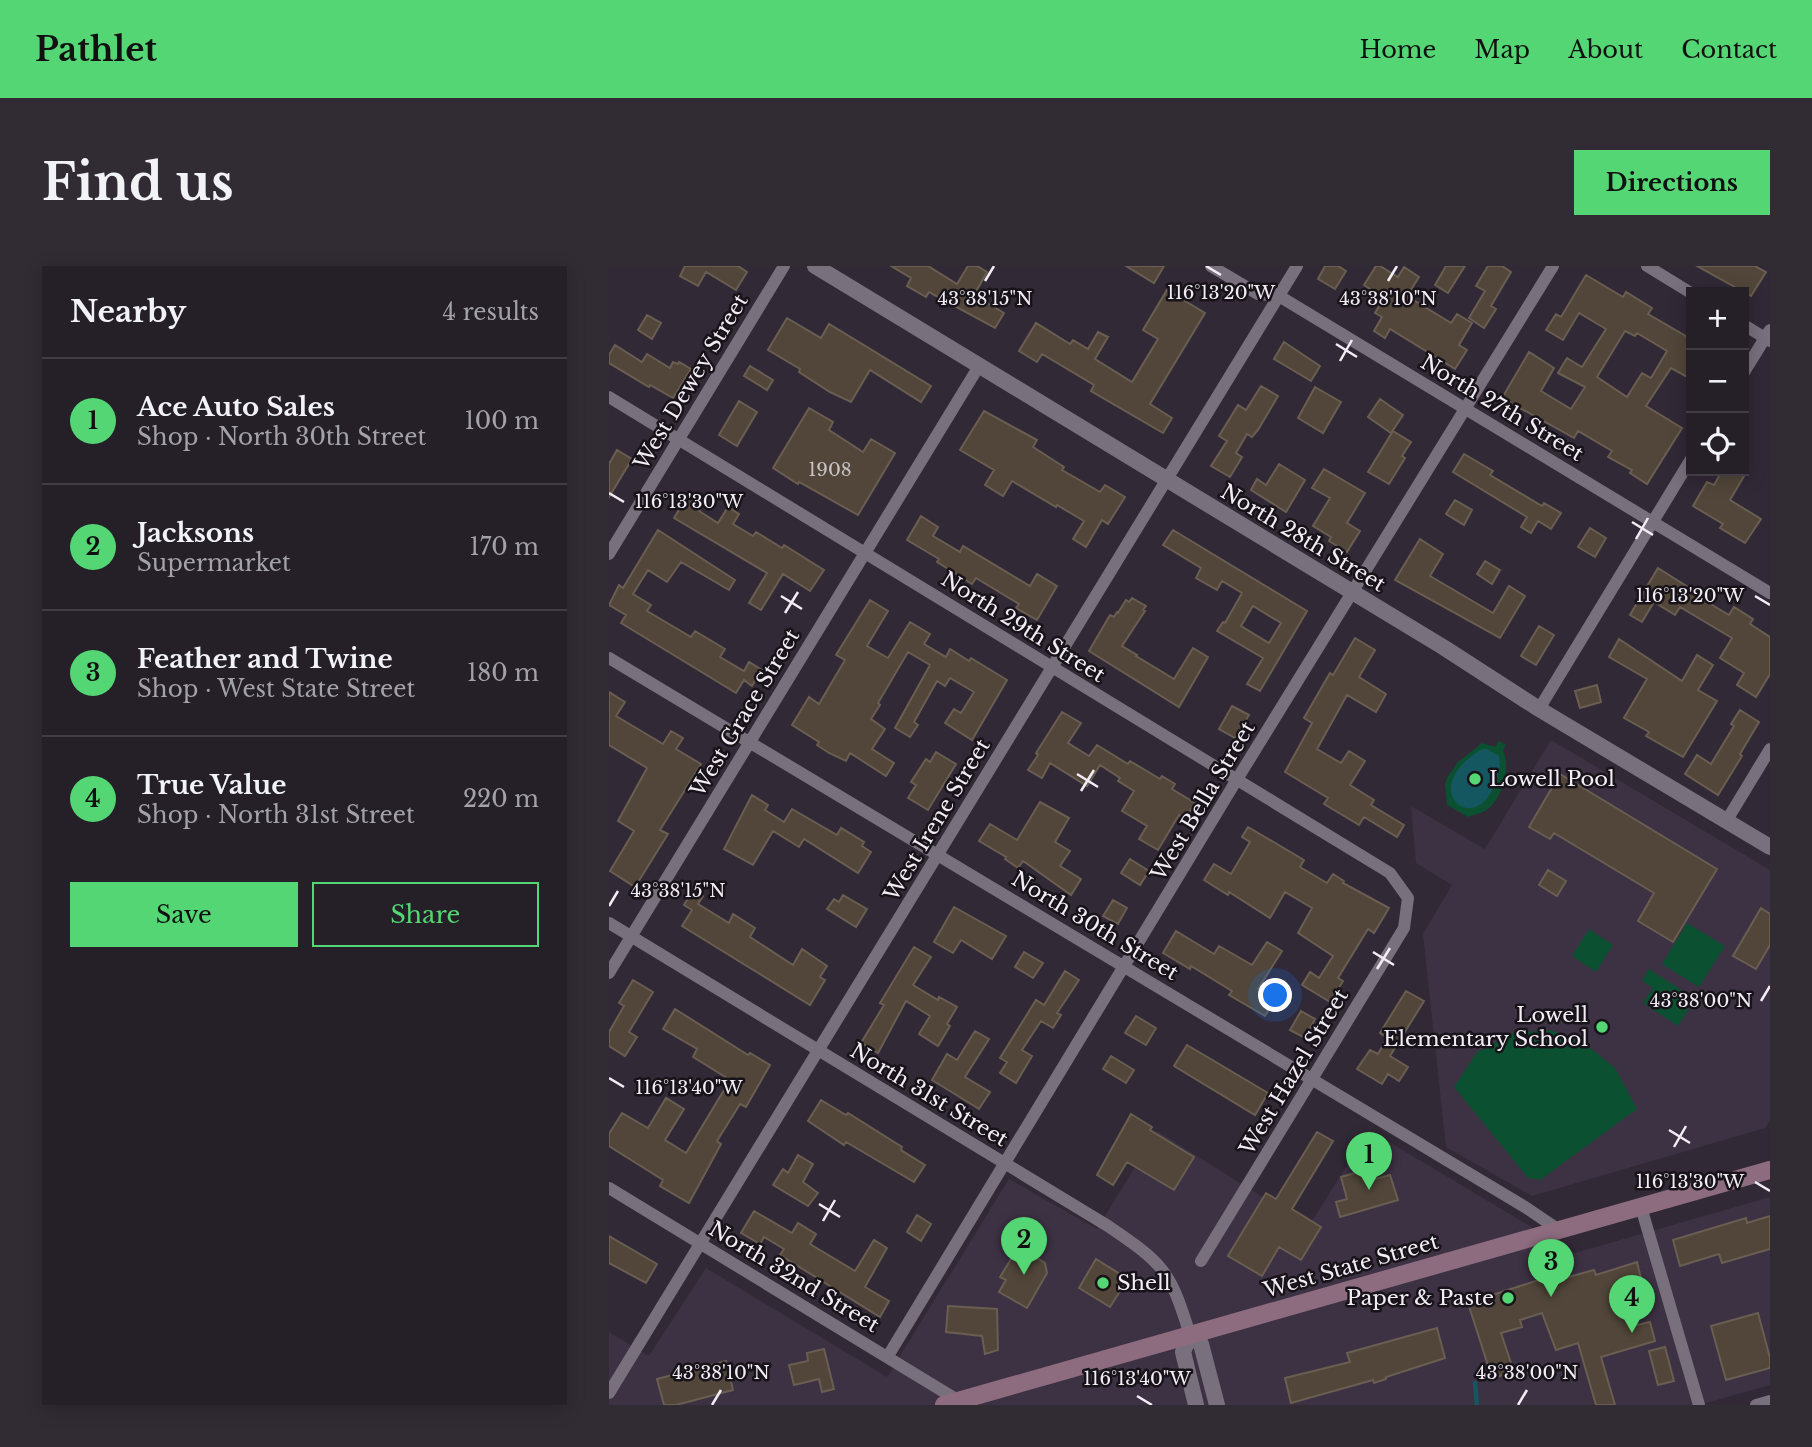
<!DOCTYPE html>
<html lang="en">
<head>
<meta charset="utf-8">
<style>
  :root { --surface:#251f28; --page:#312c34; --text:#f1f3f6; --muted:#a3a2a8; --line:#423d45; --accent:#53d673 }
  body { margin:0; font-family:"Libre Baskerville",serif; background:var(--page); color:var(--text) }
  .controls { position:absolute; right:21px; top:21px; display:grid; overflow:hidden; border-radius:0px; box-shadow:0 4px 18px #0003 }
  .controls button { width:63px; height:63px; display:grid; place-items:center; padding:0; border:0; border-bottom:2px solid var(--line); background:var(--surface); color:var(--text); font:35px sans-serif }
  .you { position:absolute; left:667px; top:730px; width:24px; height:24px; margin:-18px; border:5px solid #fff; border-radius:50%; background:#1a73e8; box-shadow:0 0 0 10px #1a73e833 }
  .badge { display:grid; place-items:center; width:46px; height:46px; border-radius:50%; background:var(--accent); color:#111; font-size:23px; font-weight:700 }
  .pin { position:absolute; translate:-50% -58px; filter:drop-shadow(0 2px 4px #0008) }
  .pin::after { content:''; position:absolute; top:37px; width:24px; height:21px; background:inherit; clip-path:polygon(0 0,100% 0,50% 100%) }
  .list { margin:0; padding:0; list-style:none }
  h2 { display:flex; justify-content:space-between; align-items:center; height:91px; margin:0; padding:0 28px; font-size:30px }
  h2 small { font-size:23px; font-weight:400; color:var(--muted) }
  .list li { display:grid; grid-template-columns:46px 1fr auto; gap:21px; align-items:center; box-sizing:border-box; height:126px; padding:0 28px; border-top:2px solid var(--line) }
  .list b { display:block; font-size:26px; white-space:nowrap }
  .list p { margin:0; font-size:23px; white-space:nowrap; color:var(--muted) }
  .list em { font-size:23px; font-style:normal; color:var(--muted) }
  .actions { display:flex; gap:14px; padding:21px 28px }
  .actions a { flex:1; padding:16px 0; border:2px solid var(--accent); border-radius:0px; text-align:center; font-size:24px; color:var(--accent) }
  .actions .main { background:var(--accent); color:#111 }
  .icon { flex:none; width:38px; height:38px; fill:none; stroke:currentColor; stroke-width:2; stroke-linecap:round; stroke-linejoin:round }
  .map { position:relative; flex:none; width:1161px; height:1139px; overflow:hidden; border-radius:0px }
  header { display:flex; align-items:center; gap:42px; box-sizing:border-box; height:98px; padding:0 35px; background:var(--accent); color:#111 }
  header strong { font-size:33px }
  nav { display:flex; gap:38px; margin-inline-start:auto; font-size:24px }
  .intro { display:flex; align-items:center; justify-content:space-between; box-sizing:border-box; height:168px; padding:0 42px }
  h1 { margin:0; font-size:49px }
  .button { padding:18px 32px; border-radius:0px; background:var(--accent); color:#111; font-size:24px; font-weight:700 }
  main { display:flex; gap:42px; padding:0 42px }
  aside { flex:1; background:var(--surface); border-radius:0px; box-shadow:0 4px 18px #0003 }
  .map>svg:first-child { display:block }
  .built { fill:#3d3244 }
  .green { fill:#0c5032 }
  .water { fill:#155761 }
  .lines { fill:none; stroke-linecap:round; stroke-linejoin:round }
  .stream { stroke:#155761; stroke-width:4.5 }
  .building { fill:#514639; stroke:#695e51; stroke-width:2; fill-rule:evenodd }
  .minor { stroke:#79707e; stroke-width:12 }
  .tertiary { stroke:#79707e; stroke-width:16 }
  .secondary { stroke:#8c6c7e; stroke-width:18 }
  .ticks { fill:none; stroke:#f2edf5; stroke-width:2.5 }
  .poi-dot { fill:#53d673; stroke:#171319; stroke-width:2.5 }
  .labels { text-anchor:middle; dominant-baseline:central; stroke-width:5; stroke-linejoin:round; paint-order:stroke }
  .number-label { font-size:18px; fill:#cac3c6 }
  .street-label { font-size:21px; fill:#f2edf5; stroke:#171319 }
  .poi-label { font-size:21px; fill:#f2edf5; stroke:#171319; text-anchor:start }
  .ticks-label { font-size:18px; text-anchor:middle; fill:#f2edf5; stroke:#171319; stroke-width:5; stroke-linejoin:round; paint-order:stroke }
</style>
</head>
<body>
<header>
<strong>Pathlet</strong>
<nav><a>Home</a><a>Map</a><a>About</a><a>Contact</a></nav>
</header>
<div class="intro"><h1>Find us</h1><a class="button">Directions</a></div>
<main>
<aside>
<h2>Nearby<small>4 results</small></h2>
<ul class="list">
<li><span class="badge">1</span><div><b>Ace Auto Sales</b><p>Shop · North 30th Street</p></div><em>100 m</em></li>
<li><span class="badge">2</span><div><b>Jacksons</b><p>Supermarket</p></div><em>170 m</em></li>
<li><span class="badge">3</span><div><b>Feather and Twine</b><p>Shop · West State Street</p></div><em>180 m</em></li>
<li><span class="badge">4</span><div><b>True Value</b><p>Shop · North 31st Street</p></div><em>220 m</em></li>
</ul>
<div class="actions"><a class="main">Save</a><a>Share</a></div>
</aside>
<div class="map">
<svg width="1161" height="1139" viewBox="0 0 1161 1139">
  <rect width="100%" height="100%" fill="#312936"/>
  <path class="built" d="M942 474 1161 604V854L1156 862 923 930 837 881 814 668 843 619 807 597 802 540 876 583Z
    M760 864 966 987 1161 931V1119L1090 1139H0V1066L40 1090 97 1002 278 1111 400 913 488 963 548 865 700 960Z"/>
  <path class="green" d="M890 475 897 479 894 484C902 501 894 530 880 542 873 548 866 548 859 551L838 539 836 518 839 510 849 496 873 477 886 481Z
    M1078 657 1116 680 1090 721 1053 698Z
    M980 663 1004 679 987 706 963 690Z
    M1040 703 1086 733 1069 760 1034 737 1044 722 1033 715Z
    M941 764 974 776 1006 802 1028 843 931 914 919 912 845 821 868 786 905 767Z"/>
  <path class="water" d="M873 483H878L890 490C892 500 890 508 886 517 867 573 805 524 873 483Z"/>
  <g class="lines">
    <path class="stream" d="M866 1117 868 1139"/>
  </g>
  <path class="building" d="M76 0H129L138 6 127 24 97 6 89 20 71 10Z
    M282 0H319L348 18 359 0H368L378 6 365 29 395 47 386 62 320 26 317 31 298 20 302 12Z
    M517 0H555L545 17Z
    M716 0H729L737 5 726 23 709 13Z
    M767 0H771L789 11 795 1 810 11 798 30 842 57 848 48 863 57 850 79 858 84 846 103 781 63 776 72 765 65 773 51 766 47 775 32 755 19Z
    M837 0H856L839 27 826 19Z
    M879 0H893L902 6 882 40 887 43 875 62 860 52 876 25 867 20Z
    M1088 0H1146L1157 6 1142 30Z
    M977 9 1014 31 1017 26 1043 42 1039 48 1082 73V113L1062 102 1037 140 1073 162 1038 218 1021 207 1023 204 999 191 1003 185 969 165 965 172 893 132 920 86 945 102 932 125 962 143 976 121 949 107 958 92 973 101 997 63 970 47 954 74 937 64 947 48 952 51ZM1016 65 1026 70 1028 67 1058 85 1042 112 1033 107 1018 131 988 111Z
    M558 24 596 47 541 138 563 152 554 167 482 125 485 119 433 88 428 96 410 85 427 57 461 78 464 74 479 83 489 66 499 71 486 93 523 116 549 73 534 64Z
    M38 49 52 57 43 73 29 64Z
    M178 52 212 72 220 58 322 120 312 136 261 104 242 136 221 126 190 106 191 103 159 84Z
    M675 76 711 100 702 115 665 93Z
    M6 79 33 96 38 88 61 102 64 96 69 98 70 96 82 103 64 132 41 119 40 121 0 97V89Z
    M141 100 164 114 158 124 135 110Z
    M652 120 669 130 649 164 643 171 638 168 627 187 633 191 621 211 602 200 618 175 610 170 629 139 637 144Z
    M706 121 732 136 714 167 689 152Z
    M771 133 794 149 782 167 759 151Z
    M130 135 148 146 128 180 110 169Z
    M200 142 224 156 220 164 254 186 262 173 286 187 249 249 190 216 189 218 164 202Z
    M375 145 428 174 424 181 455 201 453 204 491 226 496 219 516 231 499 258 493 254 477 281 464 273 475 255 448 239 447 241 403 215 394 230 376 219 385 204 351 184Z
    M784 165 802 176 793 190 796 192 780 218 759 206Z
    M8 184 23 193 0 231V198Z
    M855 188 884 205 881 209 933 240 935 237 952 247 942 263 929 255 922 267 912 261 918 251 844 206Z
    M670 198 696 214 677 246 642 224 648 213 657 219Z
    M715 203 756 227 738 257 751 265 738 286 720 275 722 271 704 260 721 232 703 222Z
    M1113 205H1138L1121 234 1152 253 1136 277 1111 262 1114 258 1084 240 1098 216 1105 219Z
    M79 229 94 238 90 245 109 257 119 241 130 248 124 258 144 270 147 266 173 282 175 279 215 304 201 325 174 308 152 344 140 337 158 307 65 252Z
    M846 234 863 244 855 259 837 248Z
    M312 250 329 261 324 270 351 286 354 280 421 320 428 308 448 320 428 354 407 342 410 338 367 312 363 318 328 296 330 293 298 274Z
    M981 262 997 272 986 291 969 281Z
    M49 264 126 314 120 324 72 296 58 316 39 304 24 328 42 339 38 345 82 371 86 365 116 383 111 391 135 405 140 396 153 404 143 420 135 414 127 427 12 357 17 349 0 339 10 319 14 322Z
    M564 264 698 345 651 425 638 418 654 392 608 365 614 356 616 357 633 327 613 315 608 324 587 312 592 302 554 279ZM644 340 672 357 660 377 632 360Z
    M811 273 834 288 821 310 884 347 900 320 916 330 891 372 786 314Z
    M876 295 891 304 883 318 868 308Z
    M1049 302 1082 323 1080 325 1120 349 1125 341 1144 353 1141 358 1161 371V408L1147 431 1128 419 1135 407 1111 392 1123 372 1071 341 1066 349 1045 336 1033 356 1021 349Z
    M523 332 537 340 534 344 536 345 513 380 528 389 527 390 565 413 584 382 599 391 570 441 480 385 501 349 505 351 508 346 509 347 517 334 520 336Z
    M261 334 279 345 258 380 279 392 301 356 321 368 315 378 337 391 341 383 360 395 362 392 398 414 363 474 336 457 345 443 352 447 365 426 341 412 336 420 328 415 305 456 309 459 301 471 286 462 321 399 299 386 269 437 271 439 262 453 276 463 263 483 285 497 277 510 241 487 237 495 220 487 208 479 210 476 183 459 200 431 210 438 236 394 227 389Z
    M930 360 945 369 927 399 912 390Z
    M746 372 766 384 750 411 777 428 767 446 738 429 708 483 732 497 740 485 756 495 741 519 765 534 762 539 795 559 788 571 755 551 750 559 715 538 719 532 676 506 703 457 695 452 721 407 724 409Z
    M1010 373 1073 415 1088 389 1104 399 1089 424 1108 435 1074 491 1037 470 1040 466 1015 452 1038 413 1000 391Z
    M988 419 992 436 971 442 966 425Z
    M0 426 16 436 7 450 54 478 62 465 74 472 67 483 92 498 51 564 59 568 26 621 1 605 25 565 9 555 38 502 0 479Z
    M623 440 640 449 626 472 610 463Z
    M1131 444 1150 456 1131 488 1133 490 1109 529 1076 508 1088 489 1102 498 1125 460 1122 458Z
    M453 446 472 457 459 477 480 490 488 479 519 498 521 495 551 513 553 510 566 518 563 523 586 537 576 553 570 549 549 584 530 573 538 560 513 545 525 525 509 515 511 512 491 499 478 520 441 497 433 512 419 504 429 489 427 487Z
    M327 486 347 498 319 544 299 532 307 519 302 516 317 493 321 496Z
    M951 508 1108 603 1064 676 1029 655 1045 627 945 567 941 573 920 561Z
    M143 529 159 539 156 544 175 556 183 543 228 569 232 562 255 576 253 580 262 586 249 607 195 573 190 581 164 565 144 599 115 583Z
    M431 536 460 552 446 576 461 585 451 600 472 613 462 629 414 595 409 602 396 593 397 591 370 575 381 558 408 574Z
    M639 561 695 594 691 601 718 617 724 608 735 615 734 617 780 642 765 667 759 663 729 712 734 715 721 736 693 719 701 706 710 712 724 690 689 667 703 642 676 626 661 652 620 626 619 629 595 614 605 598 622 608 641 576 633 571Z
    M521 593 540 605 531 619 512 607Z
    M939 604 957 615 948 630 930 619Z
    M84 624 94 630 89 638 120 657 124 648 146 662 141 671 184 699 193 683 218 700 211 711 216 714 201 739 73 660 83 644 75 639Z
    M234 629 258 643 247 661 218 643 225 633 230 636Z
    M504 634 518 642 509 658 494 650Z
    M345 641 397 670 383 693 352 674 344 687 325 676Z
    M1152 642 1161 648V679L1147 703 1124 690Z
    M567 665 605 688 610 680 643 699 658 676 673 685 649 723 666 734 656 750 620 729 623 725 582 700 581 703 554 687Z
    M305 681 322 691 304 719 329 734 330 731 348 741 338 758 341 760 329 780 310 768 321 750 297 735 269 787 252 777 275 739 271 737Z
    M415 686 434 697 424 712 406 701Z
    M456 705 470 714 448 747 452 749 444 762 432 755 413 784 423 790 407 817 391 807 398 796 391 792 427 734 435 739Z
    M24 714 44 726 20 766 28 771 16 790 0 780V766L15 740 10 737Z
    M797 725 815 735 781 790 799 801 790 815 779 808 773 818 748 803 761 784 769 788 778 772 771 767Z
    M66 743 139 789 141 787 161 799 137 841 131 838 108 875 112 878 80 937 51 920 54 914 0 880V868L13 847 39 862 57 832 75 843 56 874 77 887 121 814 84 791 88 783 54 763Z
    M692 745 706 753 696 772 681 764Z
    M527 750 547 762 537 779 516 767Z
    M366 765 380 773 356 811 381 826 370 843 323 814 338 788 348 794Z
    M578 779 659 827 646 849 565 800Z
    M502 790 525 804 517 817 494 803Z
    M212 834 237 849 239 847 293 881 292 884 316 899 305 916 237 876 235 879 199 855Z
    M522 848 543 861 541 864 585 891 565 924 518 896 504 919 488 909Z
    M708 866 724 875 683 943 712 961 692 994 670 981 653 1010 619 990 657 927 667 933Z
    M189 889 204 898 194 916 209 927 199 940 164 919 174 903 179 907Z
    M756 904 759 915 781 909 789 934 731 951 727 936 738 933 732 911Z
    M145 945 183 967 189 957 207 968 201 978 246 1005 265 974 278 982 256 1021 280 1035 271 1051 171 989 175 983 155 971 151 978 132 967Z
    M308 949 322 958 312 975 298 966Z
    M1161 950V983L1113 997 1110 988 1071 1000 1064 974 1137 952 1138 957Z
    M0 970 48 998 37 1017 0 997Z
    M410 980 436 997 438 1007 418 1042 390 1026 397 1014 391 1011Z
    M487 993 519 1013 501 1041 470 1022Z
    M1028 996 1034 1021 1019 1025 1028 1059 1041 1056 1046 1075 992 1091 1006 1139H987L969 1077 947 1084 933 1047 911 1054 913 1061 892 1067 905 1106 883 1112 859 1037 939 1011 941 1016 985 1004 987 1009Z
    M339 1040 388 1043 389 1084 376 1088 373 1070 337 1066Z
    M1149 1047 1161 1092V1102L1117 1114 1102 1060Z
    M828 1062 836 1092 777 1111V1113L765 1117 764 1114 682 1137 676 1112 741 1096 738 1087Z
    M1056 1081 1065 1115 1049 1119 1040 1085Z
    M215 1083 225 1123 213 1126 210 1113 185 1119 180 1099 199 1095 198 1087Z
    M117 1095 124 1124 67 1139H55L48 1113Z"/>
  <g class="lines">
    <path class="minor" d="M602 0 649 28 670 30 1161 327
      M1038 0 1082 27
      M1135 59 1161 75
      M1135 106 1161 64
      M0 131 781 607 799 632 795 662 592 995
      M0 288 175 0
      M0 392 916 941 950 964
      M930 443 1082 193
      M1118 554 1161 483
      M0 657 499 960C555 998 561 1004 581 1069
      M0 707 370 100
      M0 922 350 1135
      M1032 941 1090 1139
      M279 1090 627 515 944 0
      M0 1127 688 0
      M1147 1139 1161 1135"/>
    <path class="tertiary" d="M206 0 834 381 930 443 1161 581
      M587 1139 574 1086 581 1069 592 1078 608 1139"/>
    <path class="secondary" d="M335 1139 1161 904"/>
  </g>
  <path class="ticks" d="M597 0 612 9M376 15 385 0M779 15 788 0M727 78 748 91M731 95 743 74M0 227 15 236M1023 256 1044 269M1027 273 1039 252M172 330 193 343M1146 330 1161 339M176 347 189 326M468 508 489 521M472 525 485 504M0 640 9 625M764 686 785 699M768 703 781 682M1152 735 1161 720M0 812 15 821M1060 864 1081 877M1065 881 1077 860M1146 916 1161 925M210 938 231 951M214 955 226 934M528 1130 543 1139M103 1139 112 1124M909 1139 918 1124"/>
  <g class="poi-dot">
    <circle cx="866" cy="513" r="7"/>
    <circle cx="993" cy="761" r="7"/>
    <circle cx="494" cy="1017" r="7"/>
    <circle cx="899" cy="1032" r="7"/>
  </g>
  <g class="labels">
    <g class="number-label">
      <text x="221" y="204">1908</text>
    </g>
    <g class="street-label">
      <text transform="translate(82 116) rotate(-59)">West Dewey Street</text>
      <text transform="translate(893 142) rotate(31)">North 27th Street</text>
      <text transform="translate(694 272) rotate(31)">North 28th Street</text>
      <text transform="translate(414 361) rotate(32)">North 29th Street</text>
      <text transform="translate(136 447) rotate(-59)">West Grace Street</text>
      <text transform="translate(594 535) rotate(-59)">West Bella Street</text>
      <text transform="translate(328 554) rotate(-59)">West Irene Street</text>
      <text transform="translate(486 660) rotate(31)">North 30th Street</text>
      <text transform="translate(685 806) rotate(-59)">West Hazel Street</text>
      <text transform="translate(320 829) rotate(31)">North 31st Street</text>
      <text transform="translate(742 1000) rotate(-16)">West State Street</text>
      <text transform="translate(185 1011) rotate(31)">North 32nd Street</text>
    </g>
    <g class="poi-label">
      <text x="880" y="513">Lowell Pool</text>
      <text x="979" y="749" text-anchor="end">Lowell<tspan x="979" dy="24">Elementary School</tspan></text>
      <text x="508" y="1017">Shell</text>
      <text x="885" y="1032" text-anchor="end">Paper &amp; Paste</text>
    </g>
  </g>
  <g class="ticks-label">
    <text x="612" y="33">116°13'20"W</text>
    <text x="376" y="39">43°38'15"N</text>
    <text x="779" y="39">43°38'10"N</text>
    <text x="80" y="242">116°13'30"W</text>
    <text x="1081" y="336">116°13'20"W</text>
    <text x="69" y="631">43°38'15"N</text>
    <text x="1092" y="741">43°38'00"N</text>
    <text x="80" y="828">116°13'40"W</text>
    <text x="1081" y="922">116°13'30"W</text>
    <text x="112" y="1113">43°38'10"N</text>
    <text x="918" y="1113">43°38'00"N</text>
    <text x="528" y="1119">116°13'40"W</text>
  </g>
</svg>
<div class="controls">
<button>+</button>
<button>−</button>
<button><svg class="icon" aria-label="locate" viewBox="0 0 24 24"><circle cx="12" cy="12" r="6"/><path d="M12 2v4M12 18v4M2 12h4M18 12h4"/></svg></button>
</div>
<div class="you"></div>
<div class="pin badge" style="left:760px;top:924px">1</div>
<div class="pin badge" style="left:415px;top:1009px">2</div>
<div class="pin badge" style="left:942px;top:1031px">3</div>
<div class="pin badge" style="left:1023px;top:1067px">4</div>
</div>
</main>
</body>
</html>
